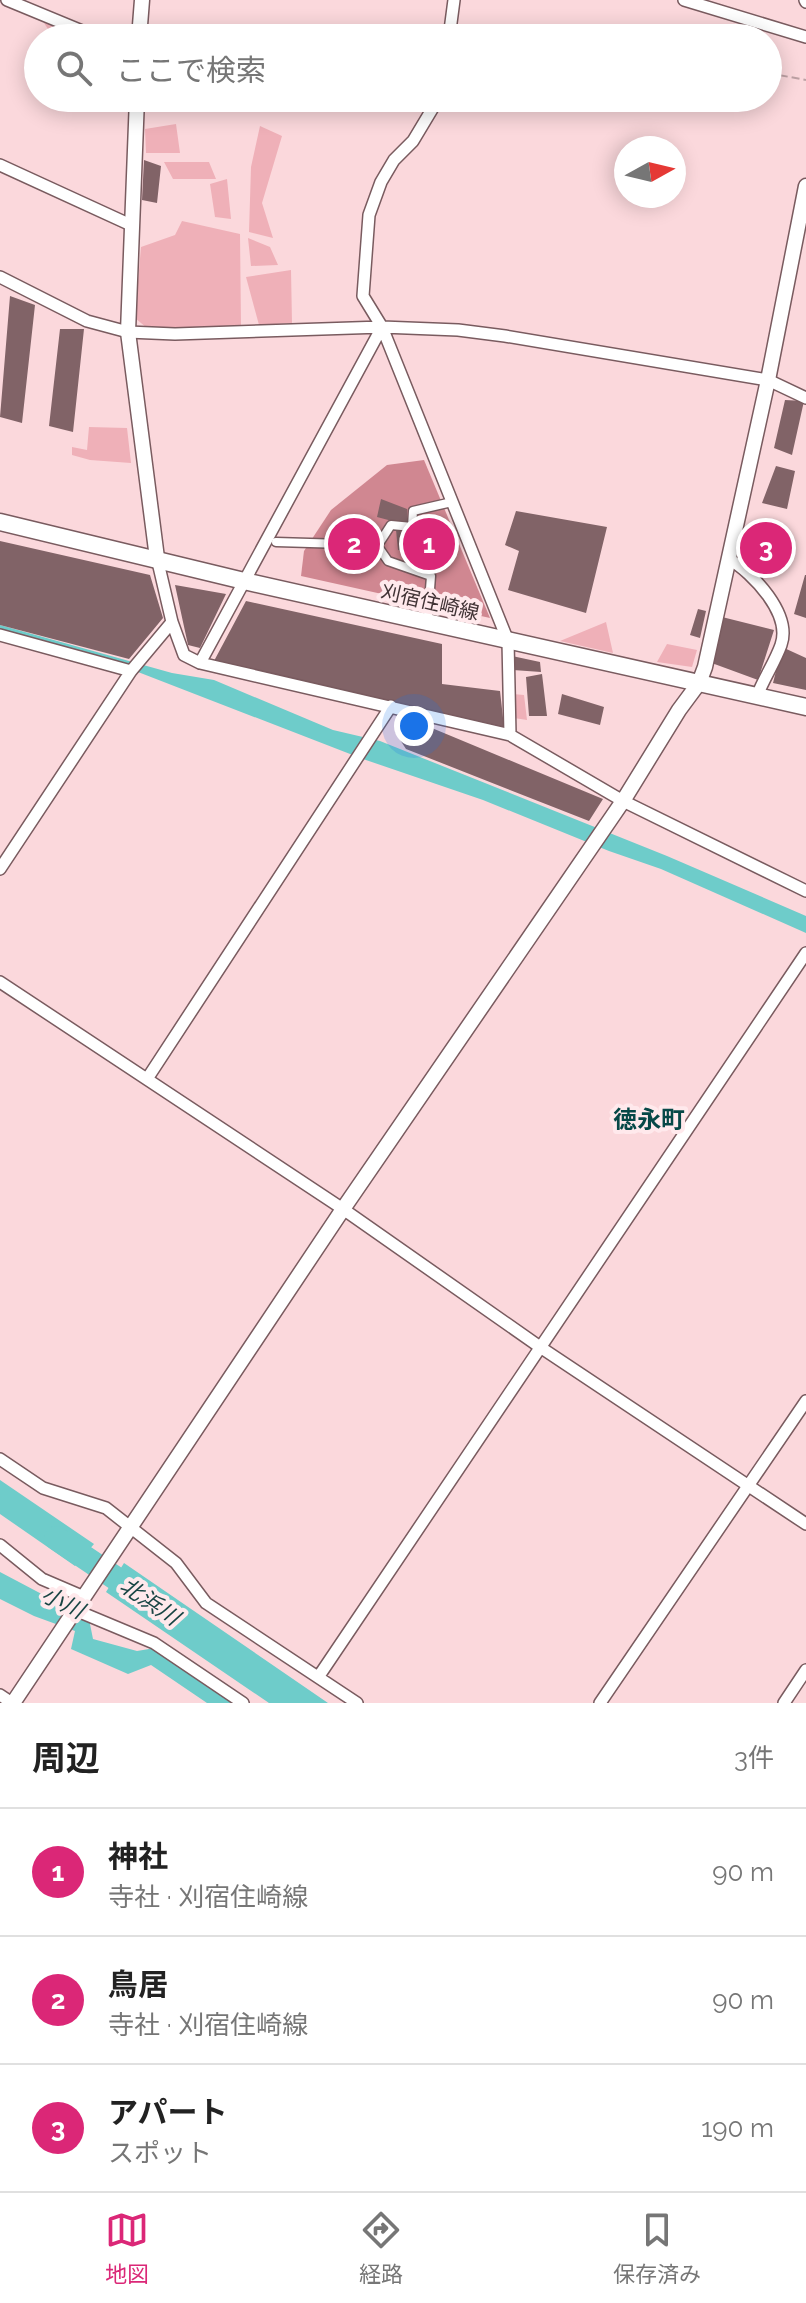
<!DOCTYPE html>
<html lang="ja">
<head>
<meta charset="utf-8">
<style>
  :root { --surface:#fff; --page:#f2f2f2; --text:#222; --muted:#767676; --line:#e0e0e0; --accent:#db2777 }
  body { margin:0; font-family:Raleway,"Noto Sans JP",sans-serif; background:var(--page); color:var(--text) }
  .compass { position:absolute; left:614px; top:136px; width:72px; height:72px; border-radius:50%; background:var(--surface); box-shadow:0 4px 20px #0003; rotate:82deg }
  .you { position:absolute; left:414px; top:726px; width:28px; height:28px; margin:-20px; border:6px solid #fff; border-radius:50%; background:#1a73e8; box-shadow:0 0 0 12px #1a73e833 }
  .badge { display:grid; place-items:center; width:52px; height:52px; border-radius:50%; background:var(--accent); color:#fff; font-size:26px; font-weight:700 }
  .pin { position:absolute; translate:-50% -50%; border:4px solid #fff; box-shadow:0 2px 8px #0006 }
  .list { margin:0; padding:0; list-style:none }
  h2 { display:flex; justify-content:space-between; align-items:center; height:104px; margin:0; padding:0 32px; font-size:34px }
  h2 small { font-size:26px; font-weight:400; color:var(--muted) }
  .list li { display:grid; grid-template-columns:52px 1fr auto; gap:24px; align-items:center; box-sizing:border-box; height:128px; padding:0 32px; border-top:2px solid var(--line) }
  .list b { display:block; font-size:30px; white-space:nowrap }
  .list p { margin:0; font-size:26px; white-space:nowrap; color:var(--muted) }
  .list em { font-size:26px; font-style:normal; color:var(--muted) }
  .icon { flex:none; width:44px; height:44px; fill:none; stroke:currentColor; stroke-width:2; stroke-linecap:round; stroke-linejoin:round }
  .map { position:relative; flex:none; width:806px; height:1703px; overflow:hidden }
  .search { position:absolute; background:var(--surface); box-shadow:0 4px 20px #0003; left:24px; right:24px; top:24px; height:88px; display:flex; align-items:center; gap:20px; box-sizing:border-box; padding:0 28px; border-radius:44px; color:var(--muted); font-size:30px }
  .sheet { height:488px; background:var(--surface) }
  nav { display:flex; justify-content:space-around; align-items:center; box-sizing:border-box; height:112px; border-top:2px solid var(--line); background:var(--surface); font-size:22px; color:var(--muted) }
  nav a { display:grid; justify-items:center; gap:4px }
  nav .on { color:var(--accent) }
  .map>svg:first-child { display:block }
  .green { fill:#efb0b8 }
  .forest { fill:#d08791 }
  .water { fill:#6eccca }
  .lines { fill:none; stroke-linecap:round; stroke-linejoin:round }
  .river { stroke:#6eccca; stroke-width:24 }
  .building { fill:#816367 }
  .pedestrian-casing { stroke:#795b5f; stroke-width:11 }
  .minor-casing { stroke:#795b5f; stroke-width:14 }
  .tertiary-casing { stroke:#795b5f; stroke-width:17 }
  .secondary-casing { stroke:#795b5f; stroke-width:19 }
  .path { stroke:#bda1a4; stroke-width:2; stroke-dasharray:8 4; stroke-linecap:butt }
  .pedestrian { stroke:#fff; stroke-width:8 }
  .minor { stroke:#fff; stroke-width:11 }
  .tertiary { stroke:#fff; stroke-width:14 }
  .secondary { stroke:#fff; stroke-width:16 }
  .labels { text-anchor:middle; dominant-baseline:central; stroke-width:8; stroke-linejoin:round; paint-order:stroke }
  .street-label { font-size:20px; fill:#413335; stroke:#ffe9ec }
  .water-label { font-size:22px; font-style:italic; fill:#194544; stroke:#ffe9ec }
  .quarter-label { font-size:24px; font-weight:bold; fill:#064847; stroke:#ffe9ec }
</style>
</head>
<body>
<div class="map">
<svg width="806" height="1703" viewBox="0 0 806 1703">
  <rect width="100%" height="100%" fill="#fbd8dc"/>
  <path class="green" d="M44 23 65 27 76 38H48V29Z
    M176 124 180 153H146L145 129Z
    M260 126 282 136 262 203 273 238 249 232 251 167Z
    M164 162H209L216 179H173Z
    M227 179 231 219 215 217 210 184Z
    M182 221 240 234 241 326 147 328 135 318 141 247 175 235Z
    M248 238 270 247 278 265 251 266Z
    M291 270 292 323 259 325 246 277Z
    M89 427 127 428 131 463 90 460 72 455V447L87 450Z
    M606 622 613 653 560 641Z
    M667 644 697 650 692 667 657 662Z
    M513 694 524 695 527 720 514 718Z"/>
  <path class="forest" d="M424 460 490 618 301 576 304 551 331 510 387 465Z"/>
  <path class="water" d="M0 625 172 673 214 680 333 730 380 741 667 856 806 916V933L661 869 609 851 483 800 363 759 138 672 0 633Z
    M0 1480 94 1544 75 1566 0 1514Z
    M124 1563 328 1703H269L106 1592Z
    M0 1572 89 1619 93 1639 137 1651 155 1648 236 1703H207L151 1665 128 1674 71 1649 75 1631 34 1616 0 1599Z"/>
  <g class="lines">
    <path class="river" d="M56 1538 142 1596"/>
  </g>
  <path class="building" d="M144 160 161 166 157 203 142 200Z
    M10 296 35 305 22 423 0 417Z
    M60 329H84L73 432 49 426Z
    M785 400 804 401 792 455 774 448Z
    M776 466 795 471 787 509 762 503Z
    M381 499 407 509V525L377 517Z
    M516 511 607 527 586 613 508 590 519 551 505 545Z
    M396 530 414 535V554L398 550Z
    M750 531 787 537 782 566 745 559Z
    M421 532 439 533V559L419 554Z
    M348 534H358L360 556 351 555Z
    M0 541 150 575 163 618 129 659 0 625Z
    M805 575H806V618L794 614Z
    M175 585 226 594 200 648 188 645Z
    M246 601 442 644V684L500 691 504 727 214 661Z
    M698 609 706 611 700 638 690 635Z
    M722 617 774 630 758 680 709 662Z
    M782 647 806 658V690L773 683Z
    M512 656 540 662 541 672 513 670Z
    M542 674 547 716H529L526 677Z
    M562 694 604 707 600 725 558 714Z
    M403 716 603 799 589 821 406 749 395 732Z"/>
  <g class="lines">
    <g class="pedestrian-casing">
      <path id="pedestrian" d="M276 542 378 545 391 525 412 527 413 511 452 502
        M377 545 388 561 431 576 428 615"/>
    </g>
    <g class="minor-casing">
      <path id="minor" d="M7 0 99 38
        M684 0 806 37
        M805 0 806 2
        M449 38 454 0
        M437 98 434 106 413 141 394 160 381 182 369 215 363 296 382 327 508 641 510 735
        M0 165 133 226
        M0 277 87 321 128 332 175 334 382 327 458 330 505 336 768 380 806 398
        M157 558 172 622 184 655 200 663 510 735 623 801 806 891
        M729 559C753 573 792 614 781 645 775 662 764 678 757 696
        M0 635 131 671
        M200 663 382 327
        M0 869 131 671 172 622
        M0 982 343 1209 540 1347 806 1524
        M147 1079 391 706
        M0 1459 43 1488 106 1508 176 1563 206 1603 357 1703
        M0 1545 42 1579 84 1597
        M75 1610 154 1643 243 1703
        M319 1676 806 953
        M0 1695 12 1703
        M600 1703 806 1401
        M784 1703 806 1670"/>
    </g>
    <g class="tertiary-casing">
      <path id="tertiary" d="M139 38 142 0
        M137 98 128 332 157 558
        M13 1703 343 1209 623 801 679 710 699 683 705 667 768 380 806 186"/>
    </g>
    <g class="secondary-casing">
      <path id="secondary" d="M0 522 244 581 806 707"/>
    </g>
    <path class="path" d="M768 73 806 80"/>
    <use href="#pedestrian" class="pedestrian"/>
    <use href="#minor" class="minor"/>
    <use href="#tertiary" class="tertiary"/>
    <use href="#secondary" class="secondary"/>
  </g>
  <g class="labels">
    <g class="street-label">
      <text transform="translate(430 602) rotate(13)">刈宿住崎線</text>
    </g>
    <g class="water-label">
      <text transform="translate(150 1601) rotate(34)">北浜川</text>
      <text transform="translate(63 1602) rotate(26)">小川</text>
    </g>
    <g class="quarter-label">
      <text x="649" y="1119">徳永町</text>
    </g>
  </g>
</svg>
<svg class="compass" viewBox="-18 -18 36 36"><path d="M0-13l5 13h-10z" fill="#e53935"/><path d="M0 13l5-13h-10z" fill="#767676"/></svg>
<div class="you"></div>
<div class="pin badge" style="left:429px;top:544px">1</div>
<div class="pin badge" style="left:354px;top:544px">2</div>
<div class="pin badge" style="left:766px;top:548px">3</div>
<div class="search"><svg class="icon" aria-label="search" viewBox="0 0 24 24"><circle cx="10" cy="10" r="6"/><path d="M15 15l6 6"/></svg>ここで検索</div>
</div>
<section class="sheet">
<h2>周辺<small>3件</small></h2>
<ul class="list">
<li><span class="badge">1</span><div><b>神社</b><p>寺社 · 刈宿住崎線</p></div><em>90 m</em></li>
<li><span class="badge">2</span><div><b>鳥居</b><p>寺社 · 刈宿住崎線</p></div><em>90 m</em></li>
<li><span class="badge">3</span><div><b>アパート</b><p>スポット</p></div><em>190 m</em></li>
</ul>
</section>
<nav>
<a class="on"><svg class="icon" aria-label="map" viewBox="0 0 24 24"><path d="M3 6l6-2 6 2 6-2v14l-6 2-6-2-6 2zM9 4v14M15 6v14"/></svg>地図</a>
<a><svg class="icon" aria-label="directions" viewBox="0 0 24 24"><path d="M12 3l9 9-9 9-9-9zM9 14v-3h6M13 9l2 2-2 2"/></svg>経路</a>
<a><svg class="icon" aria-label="saved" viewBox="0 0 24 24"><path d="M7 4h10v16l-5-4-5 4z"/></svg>保存済み</a>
</nav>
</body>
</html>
